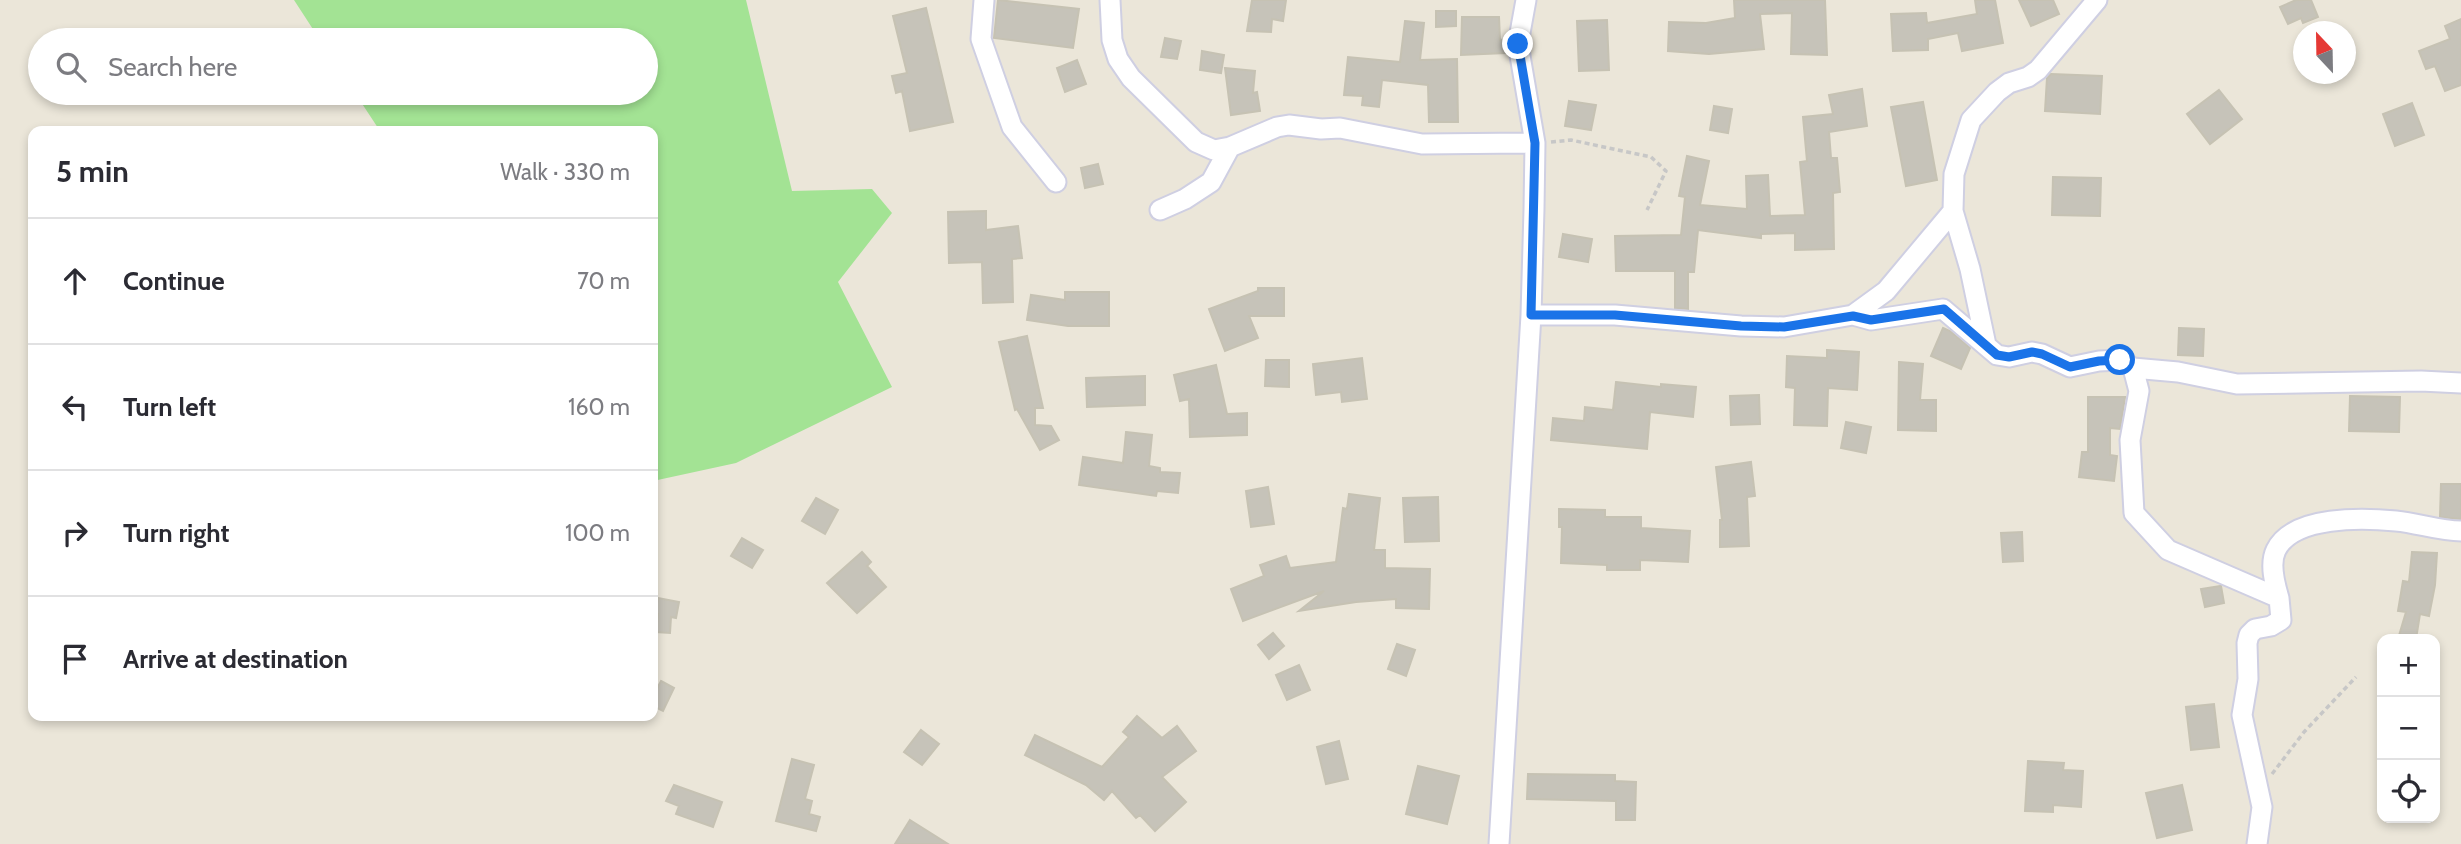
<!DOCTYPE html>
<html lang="en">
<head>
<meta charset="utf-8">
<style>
  :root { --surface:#fff; --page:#f2f2f3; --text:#2b2b33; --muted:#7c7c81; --line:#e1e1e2 }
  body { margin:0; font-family:Cabin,sans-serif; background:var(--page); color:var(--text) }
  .controls { position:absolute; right:21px; bottom:21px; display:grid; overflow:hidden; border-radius:14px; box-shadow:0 4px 10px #0003 }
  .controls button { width:63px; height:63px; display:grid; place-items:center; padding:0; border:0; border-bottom:2px solid var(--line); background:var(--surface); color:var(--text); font:35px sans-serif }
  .compass { position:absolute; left:2293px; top:21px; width:63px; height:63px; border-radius:50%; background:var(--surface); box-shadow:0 4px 10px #0003; rotate:338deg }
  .stop { position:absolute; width:21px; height:21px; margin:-16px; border:5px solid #1a73e8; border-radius:50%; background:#fff }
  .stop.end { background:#1a73e8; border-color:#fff; box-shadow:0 2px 7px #0008 }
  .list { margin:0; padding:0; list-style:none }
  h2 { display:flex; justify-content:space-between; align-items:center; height:91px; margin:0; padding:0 28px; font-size:30px }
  h2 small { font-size:23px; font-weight:400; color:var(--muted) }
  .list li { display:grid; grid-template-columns:46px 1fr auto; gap:21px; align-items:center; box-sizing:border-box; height:126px; padding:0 28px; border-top:2px solid var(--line) }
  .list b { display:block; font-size:26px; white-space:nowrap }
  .list em { font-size:23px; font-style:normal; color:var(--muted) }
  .icon { flex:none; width:38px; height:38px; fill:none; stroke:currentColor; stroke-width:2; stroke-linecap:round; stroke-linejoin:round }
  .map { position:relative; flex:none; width:2461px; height:844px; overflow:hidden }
  .search { position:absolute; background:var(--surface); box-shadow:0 4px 10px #0003; left:28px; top:28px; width:630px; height:77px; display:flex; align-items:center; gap:18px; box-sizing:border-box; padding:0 24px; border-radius:38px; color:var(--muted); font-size:26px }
  .panel { position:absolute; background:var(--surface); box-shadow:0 4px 10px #0003; left:28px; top:126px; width:630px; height:595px; border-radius:14px }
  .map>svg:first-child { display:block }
  .green { fill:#a3e394 }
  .building { fill:#c6c3b9; stroke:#c6c2b3; stroke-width:2 }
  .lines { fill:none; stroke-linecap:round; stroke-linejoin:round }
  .street-casing { stroke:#cfcfe2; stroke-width:23 }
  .path { stroke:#c7c7c7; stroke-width:3.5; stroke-dasharray:5 3.5; stroke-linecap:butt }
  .street { stroke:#fff; stroke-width:19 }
  .route { stroke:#1a73e8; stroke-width:9 }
</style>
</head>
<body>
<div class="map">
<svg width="2461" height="844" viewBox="0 0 2461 844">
  <rect width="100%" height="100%" fill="#ebe6d9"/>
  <path class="green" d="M294 0H746L792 191 872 189 892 213 838 282 892 387 736 463 653 481V131H380L355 93H646V40H320Z"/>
  <path class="building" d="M998 0 1079 9 1073 48 994 38Z
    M1252 0H1286L1283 21 1272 19 1271 32 1247 31Z
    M1734 0H1825L1827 55 1791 54 1792 13 1760 14 1764 49 1709 54 1668 51 1669 22 1706 23 1735 18Z
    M1975 0H1995L2003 43 1962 51 1958 33 1928 39V50L1893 51 1891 14 1926 13 1927 23 1977 14Z
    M2019 0H2053L2059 14 2031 26Z
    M2296 0H2311L2318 17 2303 23 2301 18 2288 24 2280 7Z
    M926 8 953 122 910 131 902 91 896 93 892 76 907 73 893 16Z
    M1436 11H1456V26L1436 27Z
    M1462 17H1499L1500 40 1506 39V53L1461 55Z
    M2461 19V85L2445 91 2435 66 2426 69 2419 51 2450 39 2445 26Z
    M1607 20 1609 70 1579 71 1577 21Z
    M1405 21 1424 23 1420 60 1457 59 1458 122H1429L1428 85 1382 80 1379 107 1362 105 1363 96 1344 95 1348 57 1400 62Z
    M1165 38 1181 41 1177 59 1161 57Z
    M1202 51 1224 55 1221 73 1200 70Z
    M1077 60 1086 84 1065 92 1057 68Z
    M1225 68 1255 71 1253 93 1257 92 1260 111 1231 115Z
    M2051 74 2102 76 2100 114 2045 111 2047 78Z
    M1862 89 1867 126 1829 132 1831 158H1837L1840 192 1833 193 1834 249 1795 250V233L1761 234V238L1698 230 1694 272H1688V309L1675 308V271H1616L1615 236 1681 235 1685 197 1679 196 1687 156 1709 161 1700 205 1747 209 1746 176 1768 175 1770 216 1805 215 1800 162 1807 161 1803 117 1833 114 1829 95Z
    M2219 90 2242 119 2210 144 2187 114Z
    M1569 101 1596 105 1591 130 1565 126Z
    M1923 102 1937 180 1906 186 1891 107Z
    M2412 103 2424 135 2395 146 2383 114Z
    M1714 106 1732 109 1728 133 1710 130Z
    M1098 164 1103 184 1085 188 1081 168Z
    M2053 177 2101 178 2100 216 2052 215Z
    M986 211V230L1018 226 1022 258 1012 259 1013 302 983 303 982 262 949 263 948 212Z
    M1563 234 1592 239 1588 262 1559 257Z
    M1258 288H1284V316H1249L1258 338 1225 351 1209 309 1258 291Z
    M1065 292H1109V326H1068L1027 320 1031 295 1065 300Z
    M1943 328 1950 331 1970 348 1961 369 1931 356Z
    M2179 328 2204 329 2203 356 2178 355Z
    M1027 336 1043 408H1035V425L1051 426 1059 440 1040 450 1017 409 1015 410 999 342Z
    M1827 350 1859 352 1857 390 1828 388 1827 426 1794 425 1795 388 1786 387 1787 356 1827 358Z
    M1362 358 1367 399 1342 402 1341 392 1316 395 1313 364Z
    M1266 360H1289V387L1265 386Z
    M1899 362 1923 364 1920 400H1936V431L1898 430Z
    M1216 365 1227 414 1247 413V435L1190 437 1189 399 1180 401 1174 375Z
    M1145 376V405L1087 407 1086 378Z
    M1616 382 1661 387V384L1696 387 1693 417 1650 412 1647 449 1551 440 1553 418 1584 421 1585 407 1613 410Z
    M1759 395 1760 424 1731 425 1730 396Z
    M2350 396 2400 397 2399 432 2349 431Z
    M2088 397H2125L2120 429 2110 428V455L2117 456 2114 481 2079 477 2082 452H2088Z
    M1846 422 1871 427 1866 453 1841 448Z
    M1126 432 1152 435 1149 466 1160 468V472L1180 473 1178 493 1157 491 1156 496 1079 485 1083 457 1123 463Z
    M1751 462 1755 496 1747 497 1749 546 1720 547V520H1722L1716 467Z
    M2441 484H2461V519L2440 517Z
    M1268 487 1274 524 1251 527 1246 491Z
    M1349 494 1380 498 1374 550H1385V568L1430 569 1429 609 1396 608V599L1356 602 1299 611 1324 591 1243 621 1231 589 1264 576 1260 565 1286 556 1290 568 1336 562 1343 508 1347 509Z
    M1438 497 1439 541 1405 542 1403 498Z
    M816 498 838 510 825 534 802 521Z
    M1559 509 1605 510V517H1641V528L1690 531 1688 562 1640 560V570H1607V565L1561 563 1562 527H1559Z
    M2022 532 2023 561 2003 562 2001 533Z
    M742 538 763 550 752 568 731 556Z
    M862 552 871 562 867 566 886 587 857 613 827 583Z
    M2412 552 2437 553 2435 585 2429 616 2420 614 2416 639H2398L2406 612 2398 611 2403 581 2409 582Z
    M2221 586 2224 603 2205 607 2201 589Z
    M658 598 679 602 676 618 671 617 670 633 656 632 658 614 655 613Z
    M1273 633 1284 646 1269 659 1258 645Z
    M1397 644 1415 650 1406 676 1388 669Z
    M1299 665 1310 690 1287 700 1276 675Z
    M661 681 674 688 663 711 653 706V696Z
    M2214 704 2219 747 2191 750 2186 707Z
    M1137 716 1162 738 1177 726 1196 751 1162 777 1186 802 1155 831 1140 815 1136 818 1112 791 1104 800 1086 785 1025 755 1035 735 1102 767 1129 737 1123 732Z
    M921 730 939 744 922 765 904 752Z
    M1339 741 1348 779 1326 784 1317 747Z
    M792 759 814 765 805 799 812 801 809 814 820 817 816 831 776 821Z
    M2028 761 2064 763 2063 770 2083 771 2081 807 2053 805V812L2025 811Z
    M1418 766 1459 776 1447 824 1406 814Z
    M1528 774 1615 775V781L1636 782 1635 820H1616V801L1527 799Z
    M674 785 722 802 713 827 676 814 679 806 666 801Z
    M2182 785 2192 830 2157 838 2146 793Z
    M910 820 948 844H895Z"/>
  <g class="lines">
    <g class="street-casing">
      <path id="street" d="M984 0 981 39 1012 127 1056 182
        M1110 0 1112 40 1118 59 1131 78 1196 142 1214 150 1230 147 1277 127 1289 125 1321 129 1340 128 1422 144 1535 143
        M1160 210 1185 199 1211 182 1230 147
        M1531 315H1615L1741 326 1784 327 1853 315 1871 320 1943 309 1997 355 2009 357 2032 352 2042 354 2070 367 2099 361 2120 360 2133 368 2178 372 2237 384 2421 381 2461 383
        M1853 315 1886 291 1953 211
        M1986 345 1970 269 1953 211 1954 174 1971 120 1997 92 2009 83 2028 77 2038 70 2097 0
        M2133 368 2139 391 2130 440 2134 513 2168 550 2279 598 2281 620 2271 626 2255 629 2249 635 2247 643 2248 679 2242 715 2262 807 2257 844
        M2279 598C2275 585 2269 564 2276 550 2293 515 2364 518 2396 521 2418 523 2439 531 2461 531
        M1499 844 1531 315 1534 209 1535 143 1518 44 1526 0"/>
    </g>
    <path class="path" d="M1551 142 1571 140 1651 157 1666 171 1647 210
      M2272 774 2304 732 2356 677"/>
    <use href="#street" class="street"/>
  </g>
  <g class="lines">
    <path class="route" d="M1518 44 1535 143 1531 315H1615L1741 326 1784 327 1853 316 1871 320 1944 309 1997 355 2009 357 2032 352 2042 354 2070 367 2099 361 2120 360"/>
  </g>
</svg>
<div class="controls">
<button>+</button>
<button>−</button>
<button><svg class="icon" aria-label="locate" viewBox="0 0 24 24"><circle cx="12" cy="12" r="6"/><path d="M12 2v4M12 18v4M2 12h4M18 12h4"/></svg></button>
</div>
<svg class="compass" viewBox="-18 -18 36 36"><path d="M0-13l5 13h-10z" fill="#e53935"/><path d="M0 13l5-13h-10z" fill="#7c7c81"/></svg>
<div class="stop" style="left:2120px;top:360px"></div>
<div class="stop end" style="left:1518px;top:44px"></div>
<div class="search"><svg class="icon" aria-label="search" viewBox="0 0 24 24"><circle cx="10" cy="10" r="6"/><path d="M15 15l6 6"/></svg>Search here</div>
<section class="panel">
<h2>5 min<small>Walk · 330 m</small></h2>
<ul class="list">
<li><svg class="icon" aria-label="ahead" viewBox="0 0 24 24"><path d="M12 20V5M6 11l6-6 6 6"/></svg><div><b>Continue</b></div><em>70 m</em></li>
<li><svg class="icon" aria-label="left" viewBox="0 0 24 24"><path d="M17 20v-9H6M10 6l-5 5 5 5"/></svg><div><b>Turn left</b></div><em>160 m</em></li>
<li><svg class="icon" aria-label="right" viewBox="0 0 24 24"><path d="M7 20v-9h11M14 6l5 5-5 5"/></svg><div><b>Turn right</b></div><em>100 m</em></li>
<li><svg class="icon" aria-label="arrive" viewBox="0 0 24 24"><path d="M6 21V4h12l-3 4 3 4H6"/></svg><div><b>Arrive at destination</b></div></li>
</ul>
</section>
</div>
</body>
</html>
